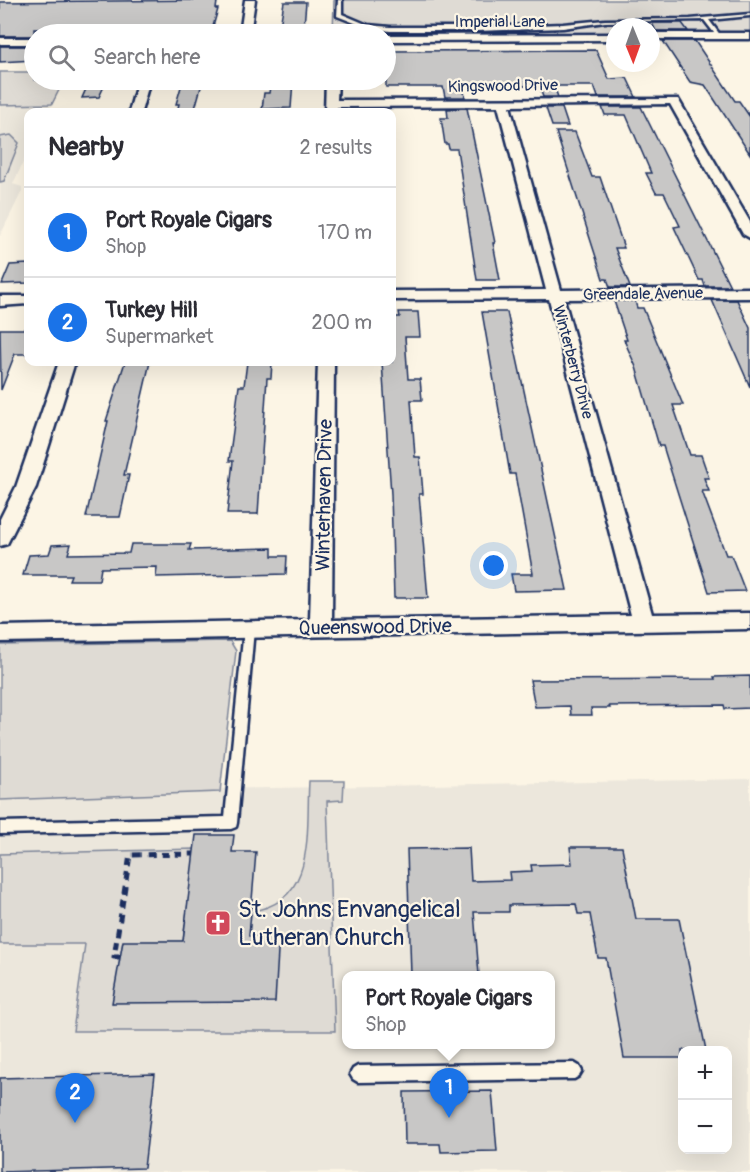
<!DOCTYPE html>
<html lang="en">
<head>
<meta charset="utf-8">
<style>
  :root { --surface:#fff; --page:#f7f7f7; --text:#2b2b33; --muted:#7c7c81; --line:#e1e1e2; --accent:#1a73e8 }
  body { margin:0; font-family:Pangolin,sans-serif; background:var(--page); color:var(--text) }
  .controls { position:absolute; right:18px; bottom:18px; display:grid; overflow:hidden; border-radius:12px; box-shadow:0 6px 24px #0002 }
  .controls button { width:54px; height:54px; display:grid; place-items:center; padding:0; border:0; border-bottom:2px solid var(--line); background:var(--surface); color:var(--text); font:30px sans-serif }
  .compass { position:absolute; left:606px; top:18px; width:54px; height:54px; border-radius:50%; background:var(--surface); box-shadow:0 6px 24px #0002; rotate:179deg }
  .you { position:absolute; left:494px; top:566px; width:21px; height:21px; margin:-15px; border:4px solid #fff; border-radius:50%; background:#1a73e8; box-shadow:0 0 0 9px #1a73e833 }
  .badge { display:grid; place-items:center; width:39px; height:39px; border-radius:50%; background:var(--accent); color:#fff; font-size:20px; font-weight:700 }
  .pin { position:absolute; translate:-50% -50px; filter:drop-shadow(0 2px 3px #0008) }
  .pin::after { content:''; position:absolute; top:32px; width:21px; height:18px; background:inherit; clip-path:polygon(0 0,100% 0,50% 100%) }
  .popup { position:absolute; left:342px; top:971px; width:213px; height:78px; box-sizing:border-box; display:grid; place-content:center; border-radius:12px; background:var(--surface); filter:drop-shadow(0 2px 4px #0005); font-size:20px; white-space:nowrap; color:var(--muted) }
  .popup b { font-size:22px; color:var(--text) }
  .popup::after { content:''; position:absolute; left:50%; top:100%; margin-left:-12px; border:12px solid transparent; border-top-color:var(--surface) }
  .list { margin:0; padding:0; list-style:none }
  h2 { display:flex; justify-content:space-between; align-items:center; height:78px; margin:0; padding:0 24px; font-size:26px }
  h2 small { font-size:20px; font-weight:400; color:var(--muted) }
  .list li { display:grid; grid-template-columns:39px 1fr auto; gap:18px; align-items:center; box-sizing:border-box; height:90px; padding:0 24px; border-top:2px solid var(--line) }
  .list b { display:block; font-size:22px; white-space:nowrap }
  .list p { margin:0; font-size:20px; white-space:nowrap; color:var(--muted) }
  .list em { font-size:20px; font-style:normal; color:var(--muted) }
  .icon { flex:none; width:33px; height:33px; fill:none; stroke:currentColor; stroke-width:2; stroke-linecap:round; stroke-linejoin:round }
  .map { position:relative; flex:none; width:750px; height:1172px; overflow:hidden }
  .search { position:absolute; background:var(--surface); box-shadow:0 6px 24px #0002; left:24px; top:24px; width:372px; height:66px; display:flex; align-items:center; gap:15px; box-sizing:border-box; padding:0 21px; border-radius:33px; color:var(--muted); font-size:22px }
  .panel { position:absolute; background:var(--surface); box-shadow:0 6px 24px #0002; left:24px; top:108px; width:372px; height:258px; border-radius:12px }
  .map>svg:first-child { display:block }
  .built { fill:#ece7dc; fill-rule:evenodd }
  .green { fill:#dfdbd4; stroke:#7d8599; stroke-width:1.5 }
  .building { fill:#c8c7c6; stroke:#1b2f5e; stroke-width:1.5 }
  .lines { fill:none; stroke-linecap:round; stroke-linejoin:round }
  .service-casing { stroke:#1b2f5e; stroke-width:5 }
  .minor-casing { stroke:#1b2f5e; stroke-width:5 }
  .path { stroke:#1b2f5e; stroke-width:5; stroke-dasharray:8 6; stroke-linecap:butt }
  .service { fill:#fcf5e5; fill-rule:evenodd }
  .minor { fill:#fcf5e5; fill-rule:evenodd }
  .labels { text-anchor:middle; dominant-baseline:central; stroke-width:4.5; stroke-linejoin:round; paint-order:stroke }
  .far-street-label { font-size:16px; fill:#1b2f5e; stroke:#fcf5e5 }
  .street-label { font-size:20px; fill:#1b2f5e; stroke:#fcf5e5 }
  .near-poi-label { font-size:24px; fill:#1b2f5e; stroke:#fcf5e5; text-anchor:start }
</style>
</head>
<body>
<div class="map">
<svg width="750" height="1172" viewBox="0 0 750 1172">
  <rect width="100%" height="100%" fill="#fcf5e5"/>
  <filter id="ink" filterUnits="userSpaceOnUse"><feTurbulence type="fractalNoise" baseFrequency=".0167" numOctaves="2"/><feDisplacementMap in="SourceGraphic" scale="12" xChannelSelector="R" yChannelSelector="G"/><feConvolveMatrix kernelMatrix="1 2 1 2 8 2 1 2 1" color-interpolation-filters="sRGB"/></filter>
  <g filter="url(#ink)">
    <path class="built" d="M0 72H34V80H64L48 112H28V152L13 184 22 187V191L0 236Z
      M750 779V1172H0V793ZM347 976H551V1044H347ZM682 1050H728V1150H682Z"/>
    <path class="green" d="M334 0H750V36H651V27H615V37L386 38V34H333Z
      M0 72H34V80H64L52 104 0 105Z
      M11 135 19 143 4 181 0 182V137Z
      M230 641 236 651 220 792 0 800V645Z
      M309 781H344L343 800 327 801 335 1031H73L85 944H0V854L195 849 183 941 123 942 113 1003 278 935 249 936 251 911C317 903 306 830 309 781Z"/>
    <path class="building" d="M211 0 217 2 216 9H218L212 30 34 29V36H0V2Z
      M284 2H306L304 26H280Z
      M652 23H682L688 31H656Z
      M663 41H695L735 101H739L750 117V154L705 85 690 82Z
      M0 46H34V60L0 62Z
      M596 50 609 79 627 78 636 97H598L594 86H554L558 97H543L539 86H463L465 97H445L443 87H386V51Z
      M90 80H107L99 97 82 98Z
      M183 80H203L194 112H177L179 104H176Z
      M271 80H293L291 108 262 109 264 93H269Z
      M602 107H641L730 286H705L703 280H699L674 227 680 226 664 193H656L646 173H651L626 115H605Z
      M467 108 495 243H493L500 280H477L457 149H449L448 144H445L441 118H448L447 109Z
      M546 108H562L568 126H552Z
      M556 132H575L592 177H600L624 248H615L630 287H610L607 279H603Z
      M28 264V283L2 284 10 265Z
      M712 300H737L750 328V387Z
      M614 301H635L637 308H643L683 405H673L690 455H701L709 478H704L709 491H702L726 555H731L745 591 709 592 663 446H659L636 367 624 340H627Z
      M399 312H418L420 337H405L408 379H420L422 400H411L415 457H420L423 494H419L428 598H394L391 494 382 362H392V317H400Z
      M482 312H507L567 590 514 591 511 574H533L515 474H510Z
      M0 329H28V354H15L1 390Z
      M125 362H150L124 475H129L120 517H86L108 421H106Z
      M247 362H272L271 378H267L258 514H227L233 461H229L239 386H244Z
      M71 544 68 554 129 553 131 544H191L189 550 272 548V556H287L286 574 156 577 157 567 101 568 99 580H69L71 575H23L29 555 49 554 52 545Z
      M750 676V708L725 709 724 705 609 706 610 708H591L592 715H571L570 706 535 707 530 680 715 679 714 677Z
      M196 835H234L232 852H256L249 936 279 935 275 1002 112 1003 123 941H183Z
      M570 847H622L636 919H679L706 1050H682V1058H624L606 958H598L590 914H578L576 904 509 905V912H474L479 975H411L407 849 469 848 471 881 510 880 509 872 532 871 531 865 572 864Z
      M155 1074 144 1168 0 1172V1078Z
      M492 1091 497 1151 441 1152 440 1144H405L404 1092Z"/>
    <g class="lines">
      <g class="service-casing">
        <path id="service" d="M338 0H342V14L368 25 390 27H477L563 24 605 20 690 19 750 14V16L709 20 721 36 718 38 704 20 605 22 563 28 477 31H390L365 27 337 16Z
          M249 625 253 626 254 629 237 823 236 827 231 829 0 834V822L225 817 244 629 245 626Z
          M574 1063 579 1066 582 1071 579 1076 574 1079 358 1082 353 1079 350 1074 353 1069 358 1066Z"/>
      </g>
      <g class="minor-casing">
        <path id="minor" d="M245 0H255L250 34H240Z
          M651 33H750V39H651Z
          M615 34V40L386 41V35Z
          M0 38H34V44H0Z
          M138 80H150L141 112H129Z
          M326 80H338L337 100 678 99 750 222V238L743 234 670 104 510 106 561 290 750 288V298L564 299 652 614 750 613V629L0 642V626L310 620 318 362H334L332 620 631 615 549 299 392 300V291L546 290 498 106 337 107V112H325Z
          M0 296H28V304L0 306Z
          M59 362H75L36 487 7 544 0 546V519L16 487Z"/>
      </g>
      <path class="path" d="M120 957H114L130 855 194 854"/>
      <use href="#service" class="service"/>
      <use href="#minor" class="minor"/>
    </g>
  </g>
  <defs>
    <g id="church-square" transform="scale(1.35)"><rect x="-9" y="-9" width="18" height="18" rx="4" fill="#d1495b" stroke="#fcf5e5"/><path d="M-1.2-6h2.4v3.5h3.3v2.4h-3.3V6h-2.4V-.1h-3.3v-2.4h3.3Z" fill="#fff"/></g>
  </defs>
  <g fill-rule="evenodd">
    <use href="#church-square" x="218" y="923"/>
  </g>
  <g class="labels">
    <g class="far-street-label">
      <text x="500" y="22">Imperial Lane</text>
      <text transform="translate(503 86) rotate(-1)">Kingswood Drive</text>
      <text transform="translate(643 294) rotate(-1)">Greendale Avenue</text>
      <text transform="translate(573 362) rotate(75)">Winterberry Drive</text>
    </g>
    <g class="street-label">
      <text transform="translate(324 495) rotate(-89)">Winterhaven Drive</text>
      <text transform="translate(375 627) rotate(-1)">Queenswood Drive</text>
    </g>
    <g class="near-poi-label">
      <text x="238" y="909">St. Johns Envangelical<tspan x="238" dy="28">Lutheran Church</tspan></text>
    </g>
  </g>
</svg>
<div class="controls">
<button>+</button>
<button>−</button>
</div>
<svg class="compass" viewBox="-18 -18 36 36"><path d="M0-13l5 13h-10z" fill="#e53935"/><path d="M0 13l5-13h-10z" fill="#7c7c81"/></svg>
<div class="you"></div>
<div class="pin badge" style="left:449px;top:1118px">1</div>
<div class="popup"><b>Port Royale Cigars</b>Shop</div>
<div class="pin badge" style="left:75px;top:1123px">2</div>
<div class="search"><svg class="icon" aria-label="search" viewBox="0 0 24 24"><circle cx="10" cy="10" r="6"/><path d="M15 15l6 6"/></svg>Search here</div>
<section class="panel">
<h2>Nearby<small>2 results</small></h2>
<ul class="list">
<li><span class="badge">1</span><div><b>Port Royale Cigars</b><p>Shop</p></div><em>170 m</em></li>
<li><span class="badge">2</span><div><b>Turkey Hill</b><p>Supermarket</p></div><em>200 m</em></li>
</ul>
</section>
</div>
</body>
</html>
